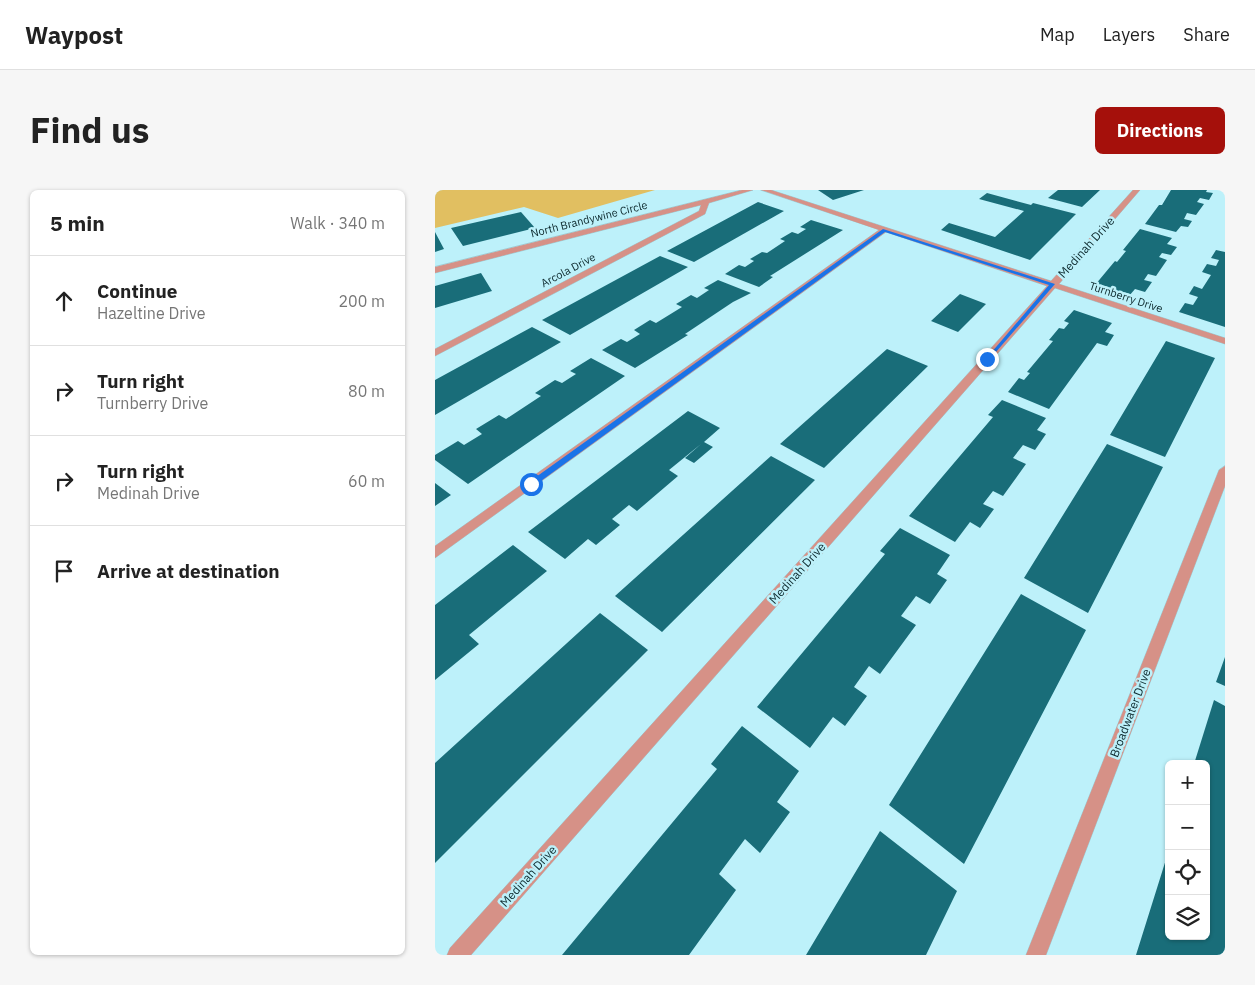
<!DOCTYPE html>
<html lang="en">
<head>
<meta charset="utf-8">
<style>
  :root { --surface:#fff; --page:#f6f6f6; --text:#222; --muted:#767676; --line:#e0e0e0; --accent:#a5100b }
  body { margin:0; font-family:"IBM Plex Sans",sans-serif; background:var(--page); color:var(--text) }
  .controls { position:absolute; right:15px; bottom:15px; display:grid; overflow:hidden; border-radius:8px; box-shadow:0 1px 4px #0004 }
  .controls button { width:45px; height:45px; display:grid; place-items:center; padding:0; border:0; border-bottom:1px solid var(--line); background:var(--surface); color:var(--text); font:25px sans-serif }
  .stop { position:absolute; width:15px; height:15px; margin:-11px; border:4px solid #1a73e8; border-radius:50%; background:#fff }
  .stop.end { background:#1a73e8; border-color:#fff; box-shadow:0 1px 5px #0008 }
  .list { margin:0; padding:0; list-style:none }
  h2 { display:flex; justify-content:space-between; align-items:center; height:65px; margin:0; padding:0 20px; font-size:21px }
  h2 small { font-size:16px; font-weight:400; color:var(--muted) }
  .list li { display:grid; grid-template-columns:32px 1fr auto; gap:15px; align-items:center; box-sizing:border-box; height:90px; padding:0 20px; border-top:1px solid var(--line) }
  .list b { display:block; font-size:19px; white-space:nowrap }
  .list p { margin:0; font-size:16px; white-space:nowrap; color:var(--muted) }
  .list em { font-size:16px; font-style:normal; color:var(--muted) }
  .icon { flex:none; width:28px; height:28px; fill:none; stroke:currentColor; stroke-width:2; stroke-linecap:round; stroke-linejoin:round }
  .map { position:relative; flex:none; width:790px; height:765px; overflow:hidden; border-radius:8px }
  header { display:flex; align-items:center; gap:30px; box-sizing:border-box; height:70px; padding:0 25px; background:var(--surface); border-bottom:1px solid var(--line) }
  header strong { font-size:24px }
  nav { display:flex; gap:28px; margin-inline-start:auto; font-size:18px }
  .intro { display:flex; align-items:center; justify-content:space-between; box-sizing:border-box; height:120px; padding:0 30px }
  h1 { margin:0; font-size:35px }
  .button { padding:12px 22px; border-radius:8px; background:var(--accent); color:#fff; font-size:18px; font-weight:700 }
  main { display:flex; gap:30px; padding:0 30px }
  aside { flex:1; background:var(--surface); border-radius:8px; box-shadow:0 1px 4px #0004 }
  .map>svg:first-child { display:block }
  .green { fill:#e1bf61 }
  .building { fill:#196d79 }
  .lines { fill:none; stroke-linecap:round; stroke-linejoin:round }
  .minor-casing { stroke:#9dcdd5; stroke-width:1 }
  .minor { fill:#d69187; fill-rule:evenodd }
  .route { fill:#1a73e8 }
  .labels { text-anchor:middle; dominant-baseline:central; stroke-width:5; stroke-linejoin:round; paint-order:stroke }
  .far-street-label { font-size:11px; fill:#0b272b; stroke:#bdf1fa }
  .street-label { font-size:12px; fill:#0b272b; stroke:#bdf1fa }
</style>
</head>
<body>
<header>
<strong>Waypost</strong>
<nav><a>Map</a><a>Layers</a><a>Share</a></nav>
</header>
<div class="intro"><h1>Find us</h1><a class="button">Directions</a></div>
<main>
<aside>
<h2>5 min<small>Walk · 340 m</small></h2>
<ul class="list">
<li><svg class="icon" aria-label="ahead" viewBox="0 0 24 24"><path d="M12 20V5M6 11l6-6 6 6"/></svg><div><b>Continue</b><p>Hazeltine Drive</p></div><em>200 m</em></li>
<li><svg class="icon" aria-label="right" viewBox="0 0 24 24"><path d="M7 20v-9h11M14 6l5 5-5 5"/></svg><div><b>Turn right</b><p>Turnberry Drive</p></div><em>80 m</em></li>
<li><svg class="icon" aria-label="right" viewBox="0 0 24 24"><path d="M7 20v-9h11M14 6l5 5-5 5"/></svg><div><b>Turn right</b><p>Medinah Drive</p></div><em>60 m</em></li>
<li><svg class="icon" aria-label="arrive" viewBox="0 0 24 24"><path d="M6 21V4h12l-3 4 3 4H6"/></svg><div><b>Arrive at destination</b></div></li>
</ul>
</aside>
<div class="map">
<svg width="790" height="765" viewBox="0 0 790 765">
  <rect width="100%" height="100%" fill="#bdf1fa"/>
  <path class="green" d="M0 0H220L123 28 89 17 0 38Z"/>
  <path class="building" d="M383 0H429L398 10Z
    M623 0H665L647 17 613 8Z
    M736 0H772L771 2 778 3 774 10 765 8 762 12 769 14 761 25 752 23 749 29 757 31 753 37 746 36 741 42 710 34 724 15H727Z
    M552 3 596 15 598 13 641 24 595 70 506 40 514 33 560 47 589 21 544 9Z
    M323 12 349 21 259 72 232 61Z
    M86 22 100 38 28 56 16 38Z
    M376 30 408 40 335 86 338 87 324 97 290 84 304 75 310 77 319 71 315 69 327 62 332 63 350 51 345 49 357 42 363 44 371 39 365 37Z
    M705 39 737 48 732 54 742 57 736 65 727 63 724 67 732 70 721 86 713 84 709 90 717 92 710 102 700 99 694 106 660 95 680 71 682 72 691 61 688 60Z
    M0 42 9 59 0 62Z
    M781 60 790 62V137L744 122 750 113 758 115 763 107 754 104 759 96 767 99 776 85 767 82 772 74 781 76 784 70 776 68Z
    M225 66 253 77 135 145 107 130Z
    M46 83 57 101 0 118V96Z
    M283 90 316 103 298 112 250 144 253 145 200 178 167 160 186 149 192 152 205 144 199 140 215 130 221 133 247 117 241 114 256 105 262 108 274 100 269 98Z
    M525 104 551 114 523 142 496 131Z
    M639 120 677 133 670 142 679 145 672 156 662 153 614 219 573 202 584 188 589 190 595 183 592 182 618 151 614 150 624 138 629 139 634 133 629 131Z
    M97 137 126 152 0 225V190Z
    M731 151 780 168 730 267 675 245Z
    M452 159 493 176 389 278 345 254Z
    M156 168 190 186 33 294 0 270V265L23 251 29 255 47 244 41 239 64 225 71 229 106 206 100 203 120 190 127 193 141 184 135 181Z
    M567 210 611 228 602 240 611 244 600 260 588 255 578 268 591 274 568 306 558 301 548 314 559 319 545 338 535 332 520 352 474 326 558 227 553 225Z
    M253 221 285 238 269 252 278 257 259 273 250 268 266 254 234 280 243 286 202 321 194 315 177 329 185 335 161 355 153 349 130 369 93 342Z
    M672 254 728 277 653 423 589 388Z
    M336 266 380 290 227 442 180 406Z
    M0 293 16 305 0 316Z
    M465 338 515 365 502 384 512 390 495 414 481 406 466 426 481 435 445 484 434 476 419 497 432 506 410 536 398 527 375 558 322 517 450 364 445 361Z
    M78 355 112 381 34 445 44 454 0 490V415Z
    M586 404 651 440 529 674 454 615Z
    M165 423 213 460 0 673V573Z
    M790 467V496L781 492Z
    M779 510 790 516V765H701L733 663 734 746H771V574H759Z
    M307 536 364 581 342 612 355 622 325 663 310 649 284 684 301 700 254 765H127L282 579 276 574Z
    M445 641 522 701 491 765H371Z"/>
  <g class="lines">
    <g class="minor-casing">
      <path id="minor" d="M307 0H318L274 13 270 24 0 166V159L264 21 266 15 0 83V77Z
        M326 0H336L616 91 698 0H705L624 94 790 148V154L620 98 36 765H12L15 758 612 96 451 42 0 368V356L444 40Z
        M790 276V296L611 765H591L784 280Z"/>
    </g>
    <use href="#minor" class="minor"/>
  </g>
  <path class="route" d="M448 39 620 94 554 170H550L614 95 450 42 99 296H94V292Z"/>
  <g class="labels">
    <g class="far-street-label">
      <text transform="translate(154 29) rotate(-14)">North Brandywine Circle</text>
      <text transform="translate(133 80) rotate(-28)">Arcola Drive</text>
      <text transform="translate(691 107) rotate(18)">Turnberry Drive</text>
    </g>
    <g class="street-label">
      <text transform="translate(651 57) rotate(-48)">Medinah Drive</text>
      <text transform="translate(362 383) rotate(-48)">Medinah Drive</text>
      <text transform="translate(695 523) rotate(-69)">Broadwater Drive</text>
      <text transform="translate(93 686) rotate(-48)">Medinah Drive</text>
    </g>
  </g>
</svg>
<div class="controls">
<button>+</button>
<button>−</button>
<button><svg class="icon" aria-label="locate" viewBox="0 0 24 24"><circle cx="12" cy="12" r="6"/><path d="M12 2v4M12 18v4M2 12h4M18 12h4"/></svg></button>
<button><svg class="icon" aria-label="layers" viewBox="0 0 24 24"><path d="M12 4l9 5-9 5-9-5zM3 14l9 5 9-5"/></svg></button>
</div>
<div class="stop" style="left:96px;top:294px"></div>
<div class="stop end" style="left:552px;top:169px"></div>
</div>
</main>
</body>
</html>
